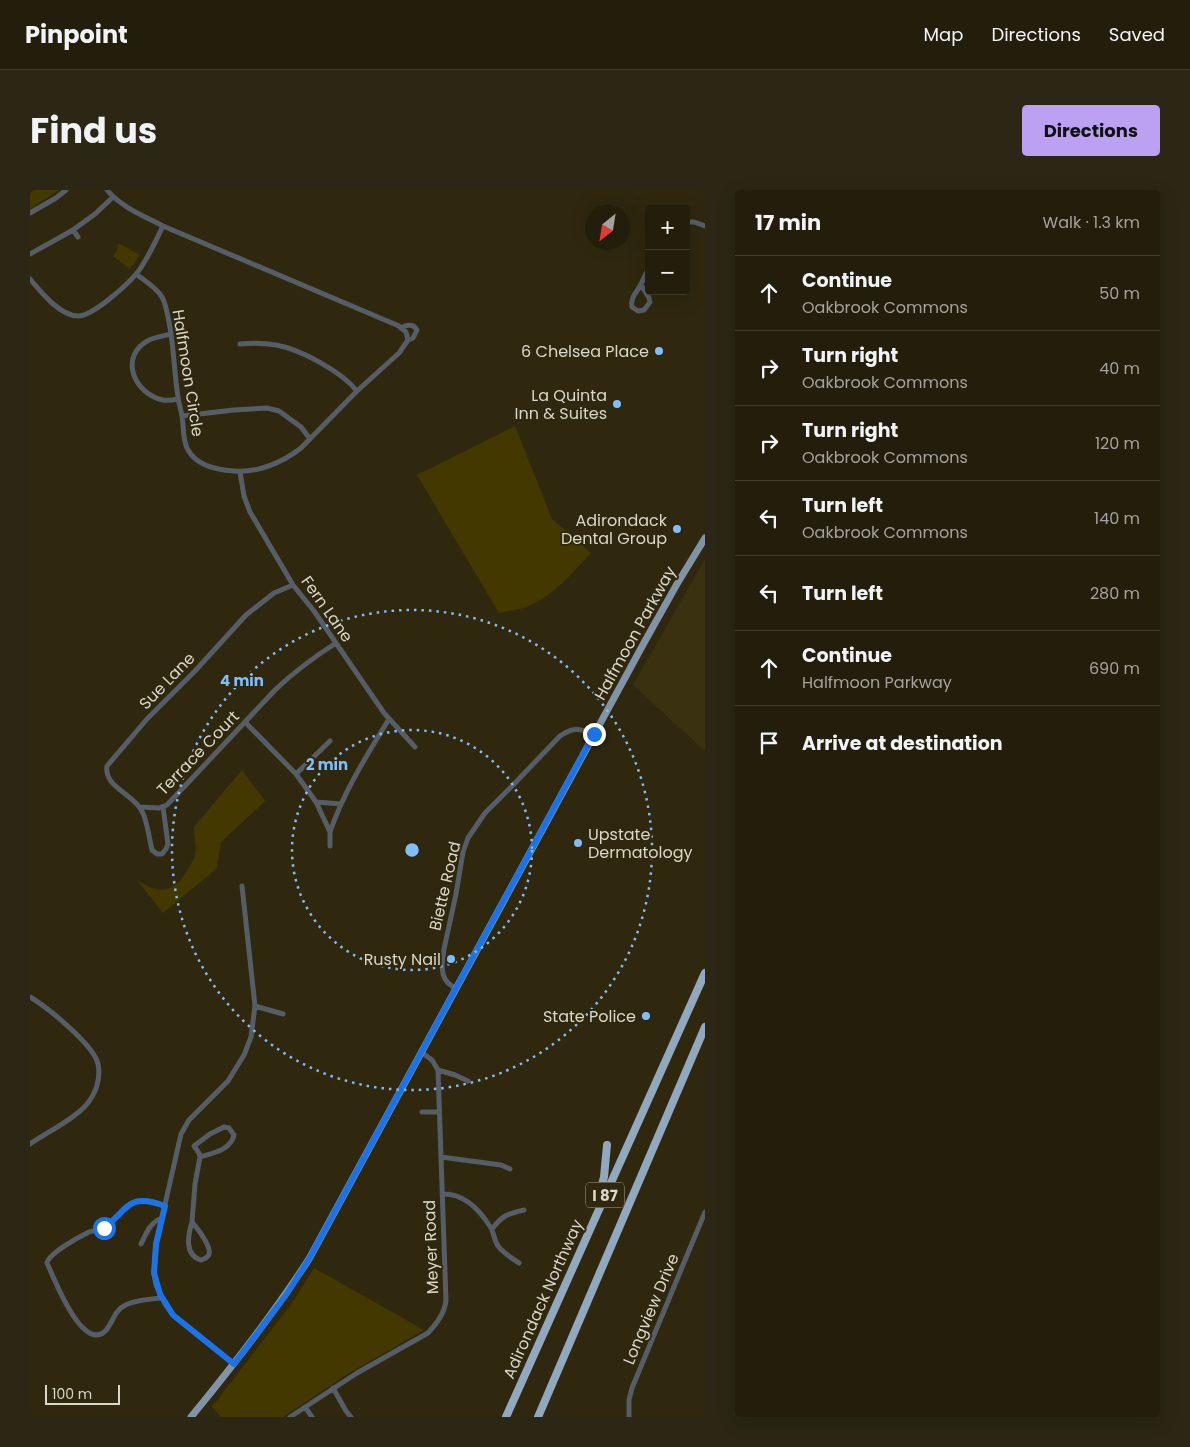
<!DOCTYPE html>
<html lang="en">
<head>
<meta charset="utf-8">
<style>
  :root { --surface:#231e0b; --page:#2b2714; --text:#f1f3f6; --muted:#a3a29d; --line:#403c2c; --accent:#bca0f2 }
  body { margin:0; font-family:Poppins,sans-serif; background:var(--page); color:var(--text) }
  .controls { position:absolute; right:15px; top:15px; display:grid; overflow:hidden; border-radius:5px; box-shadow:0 5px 20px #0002 }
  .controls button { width:45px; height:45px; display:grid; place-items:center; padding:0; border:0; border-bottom:1px solid var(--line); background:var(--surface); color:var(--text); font:25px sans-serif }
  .compass { position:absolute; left:555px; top:15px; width:45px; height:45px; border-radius:50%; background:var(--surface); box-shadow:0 5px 20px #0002; rotate:210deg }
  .scale { position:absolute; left:15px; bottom:12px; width:75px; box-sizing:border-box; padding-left:5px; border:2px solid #dad6c8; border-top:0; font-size:14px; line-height:18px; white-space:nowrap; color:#dad6c8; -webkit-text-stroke:4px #2f280f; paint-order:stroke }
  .stop { position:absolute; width:15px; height:15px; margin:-11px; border:4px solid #1a73e8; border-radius:50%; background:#fff }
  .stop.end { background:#1a73e8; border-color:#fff; box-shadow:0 1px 5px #0008 }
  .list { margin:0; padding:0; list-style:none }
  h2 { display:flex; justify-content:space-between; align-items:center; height:65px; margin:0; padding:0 20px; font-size:21px }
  h2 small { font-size:16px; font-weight:400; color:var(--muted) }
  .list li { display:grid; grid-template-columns:32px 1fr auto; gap:15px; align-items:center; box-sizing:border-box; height:75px; padding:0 20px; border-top:1px solid var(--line) }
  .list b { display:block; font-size:19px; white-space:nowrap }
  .list p { margin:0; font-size:16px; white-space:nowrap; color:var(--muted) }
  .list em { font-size:16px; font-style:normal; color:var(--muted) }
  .icon { flex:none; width:28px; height:28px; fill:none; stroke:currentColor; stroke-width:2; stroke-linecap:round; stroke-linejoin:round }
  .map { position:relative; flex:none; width:675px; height:1227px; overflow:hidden; border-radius:5px }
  header { display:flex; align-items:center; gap:30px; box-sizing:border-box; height:70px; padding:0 25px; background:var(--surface); border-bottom:1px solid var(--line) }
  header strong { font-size:24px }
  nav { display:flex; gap:28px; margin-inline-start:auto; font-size:18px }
  .intro { display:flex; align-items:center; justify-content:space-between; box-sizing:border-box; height:120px; padding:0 30px }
  h1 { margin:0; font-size:35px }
  .button { padding:12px 22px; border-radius:5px; background:var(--accent); color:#111; font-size:18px; font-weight:700 }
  main { display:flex; gap:30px; padding:0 30px }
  aside { flex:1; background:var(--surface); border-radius:5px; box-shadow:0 5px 20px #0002 }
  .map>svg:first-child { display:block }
  .built { fill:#3a3110 }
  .green { fill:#443801 }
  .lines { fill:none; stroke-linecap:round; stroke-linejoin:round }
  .minor { stroke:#555e67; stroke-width:5 }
  .major { stroke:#8193a6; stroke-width:7 }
  .highway { stroke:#92a8be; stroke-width:8 }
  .route { stroke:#1a73e8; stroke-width:6 }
  .ring { fill:none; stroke:#80bdfa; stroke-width:2.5; stroke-dasharray:2.5 5 }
  .poi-dot { fill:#80bdfa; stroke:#2f280f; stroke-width:2 }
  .labels { text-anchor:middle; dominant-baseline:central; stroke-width:4; stroke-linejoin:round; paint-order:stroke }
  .shield { fill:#2f280f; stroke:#a7a290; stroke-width:1 }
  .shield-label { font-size:15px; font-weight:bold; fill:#dad6c8 }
  .poi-label { font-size:16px; fill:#dad6c8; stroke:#2f280f; text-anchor:end }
  .street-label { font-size:16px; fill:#dad6c8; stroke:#2f280f }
  .centre { fill:#80bdfa; stroke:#2f280f; stroke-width:2.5 }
  .ring-label { font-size:15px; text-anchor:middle; font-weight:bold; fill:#80bdfa; stroke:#2f280f; stroke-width:4; stroke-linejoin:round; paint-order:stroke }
</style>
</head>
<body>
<header>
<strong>Pinpoint</strong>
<nav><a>Map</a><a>Directions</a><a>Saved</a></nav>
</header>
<div class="intro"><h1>Find us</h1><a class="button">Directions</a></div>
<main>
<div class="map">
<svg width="675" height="1227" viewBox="0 0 675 1227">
  <rect width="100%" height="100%" fill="#2f280f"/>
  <path class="built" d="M675 369V561L603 495Z"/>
  <path class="green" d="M0 0H29L0 19Z
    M88 53 110 65 100 79 83 66 87 61Z
    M485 236 522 329 561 363C542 383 523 407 496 417 488 420 478 421 469 423L387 285Z
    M212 580 235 611 191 652 187 678 133 723 106 689C129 705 144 704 158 679 160 675 165 669 165 665 167 657 164 645 164 637Z
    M284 1078 394 1140 316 1185 253 1227H191L182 1217 262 1113Z"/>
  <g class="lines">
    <path class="minor" d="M77 0C91 17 114 26 133 36L369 136 376 142 378 150 369 163 327 201 271 258C252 273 227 283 204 281 187 280 167 276 158 260 152 250 154 236 152 226 151 220 149 214 148 207 144 182 144 157 139 132 137 123 136 114 132 107 126 97 115 91 106 84
      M0 23 26 8 36 0
      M656 32H664L675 36
      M43 40 48 47
      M0 64 43 40 65 24 83 7
      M0 89C11 102 30 126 48 126 63 126 97 95 107 83 118 69 125 52 133 36
      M611 95 619 108 620 112 614 120 608 121 602 117C600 106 608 102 611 94 614 88 616 83 619 78
      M371 138C377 134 384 134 387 140L383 148 378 150
      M141 144C134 146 126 147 119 150 88 166 104 204 133 210 138 211 143 210 148 209
      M210 154C222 153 234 153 246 155 270 159 312 182 327 201
      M152 226 204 220 237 218 249 221 271 237 280 249
      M210 282 214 306 220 322 263 395 284 421 354 523 385 557
      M215 532 266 584 286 612 300 642V656
      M266 584 300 551
      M286 612 311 614
      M110 617 129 618 137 615 245 500C264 482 284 467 306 453
      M133 617 138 654 136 659 132 664H127L122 660C119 648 117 627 110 618 100 603 74 596 77 576L117 529 165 481 216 425 244 403 263 395
      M300 642C314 601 337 565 359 529
      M426 799 418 793 415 789 413 784 412 775 414 759 426 704 433 662 438 648 455 623 483 595 530 546C544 536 549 539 564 544
      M0 807C17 817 64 855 68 874 71 888 66 903 57 914 46 928 16 943 0 954
      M225 816 253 824
      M408 880 425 885 438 891
      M392 922H409
      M194 937 199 938 204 945C201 960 183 963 170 967L169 963 164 956 180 944Z
      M411 967 471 975 480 979
      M412 1004C434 1003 450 1020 461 1038 464 1043 464 1050 468 1056 473 1063 482 1068 489 1073
      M162 1032C167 1038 184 1059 178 1066 178 1067 172 1070 171 1070 154 1065 158 1045 162 1032Z
      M162 1032 165 994 170 967
      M462 1039C473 1025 477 1024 494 1020
      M111 1054C116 1044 120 1032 132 1028
      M132 1108C121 1109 103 1110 94 1116 90 1118 86 1123 84 1127 81 1132 78 1140 73 1143 50 1157 24 1088 17 1073 19 1063 49 1047 59 1042 64 1040 69 1041 74 1038 99 1018 98 1002 135 1016
      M204 1174 143 1125 135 1114 126 1095 124 1083 126 1054 151 944 159 930 198 891 214 865 221 847 225 816 212 696
      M303 1198 316 1221 321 1227
      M275 1217 282 1227
      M260 1227 327 1183 398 1143C407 1133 414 1124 416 1111L408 880 402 870 391 862
      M599 1227V1210L602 1198 675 1022"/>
    <path class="major" d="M161 1227C203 1176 243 1124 279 1069L615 451 647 394 675 348"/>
    <path class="highway" d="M568 1009 574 987 577 955
      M476 1227 675 783
      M508 1227 675 837"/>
  </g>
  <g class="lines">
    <path class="route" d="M74 1038C99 1019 98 1002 135 1016L126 1054 124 1083 130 1104 143 1125 204 1174 256 1105 279 1069 564 544"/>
  </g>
  <g class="ring">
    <circle cx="382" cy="660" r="120"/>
    <circle cx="382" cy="660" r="240"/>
  </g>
  <g class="poi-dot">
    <circle cx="629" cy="161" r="5"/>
    <circle cx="587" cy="214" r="5"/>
    <circle cx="647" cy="339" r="5"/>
    <circle cx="548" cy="653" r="5"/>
    <circle cx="421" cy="769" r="5"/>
    <circle cx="616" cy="826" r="5"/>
  </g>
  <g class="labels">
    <rect class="shield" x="556" y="992.5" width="38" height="25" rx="4"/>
    <g class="shield-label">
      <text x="575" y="1005">I 87</text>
    </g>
    <g class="poi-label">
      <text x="619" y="161">6 Chelsea Place</text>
      <text x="577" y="205">La Quinta<tspan x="577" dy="18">Inn &amp; Suites</tspan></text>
      <text x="637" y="330">Adirondack<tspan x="637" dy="18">Dental Group</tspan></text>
      <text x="558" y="644" text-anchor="start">Upstate<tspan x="558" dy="18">Dermatology</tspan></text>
      <text x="411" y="769">Rusty Nail</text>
      <text x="606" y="826">State Police</text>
    </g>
    <g class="street-label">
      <text transform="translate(158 183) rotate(81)">Halfmoon Circle</text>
      <text transform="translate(297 419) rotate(55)">Fern Lane</text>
      <text transform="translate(605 443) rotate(-61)">Halfmoon Parkway</text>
      <text transform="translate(137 491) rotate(-46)">Sue Lane</text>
      <text transform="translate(168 563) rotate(-46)">Terrace Court</text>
      <text transform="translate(415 696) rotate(-77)">Biette Road</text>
      <text transform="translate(401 1057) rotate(-92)">Meyer Road</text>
      <text transform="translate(513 1109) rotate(-66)">Adirondack Northway</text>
      <text transform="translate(621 1119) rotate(-67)">Longview Drive</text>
    </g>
  </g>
  <circle cx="382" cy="660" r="8" class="centre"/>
  <g class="ring-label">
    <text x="212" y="496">4 min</text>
    <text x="297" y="580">2 min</text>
  </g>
</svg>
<div class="controls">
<button>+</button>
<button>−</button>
</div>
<svg class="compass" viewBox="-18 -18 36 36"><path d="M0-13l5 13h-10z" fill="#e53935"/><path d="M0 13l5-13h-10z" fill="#a3a29d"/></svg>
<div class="scale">100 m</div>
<div class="stop" style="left:74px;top:1038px"></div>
<div class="stop end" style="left:564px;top:544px"></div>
</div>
<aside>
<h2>17 min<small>Walk · 1.3 km</small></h2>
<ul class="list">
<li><svg class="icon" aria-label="ahead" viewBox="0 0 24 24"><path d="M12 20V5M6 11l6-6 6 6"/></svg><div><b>Continue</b><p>Oakbrook Commons</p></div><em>50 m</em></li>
<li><svg class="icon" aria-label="right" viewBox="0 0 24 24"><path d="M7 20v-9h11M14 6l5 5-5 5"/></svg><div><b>Turn right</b><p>Oakbrook Commons</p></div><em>40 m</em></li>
<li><svg class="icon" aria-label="right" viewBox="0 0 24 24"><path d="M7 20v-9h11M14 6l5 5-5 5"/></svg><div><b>Turn right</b><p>Oakbrook Commons</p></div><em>120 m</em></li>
<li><svg class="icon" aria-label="left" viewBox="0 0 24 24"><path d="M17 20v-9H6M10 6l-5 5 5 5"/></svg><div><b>Turn left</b><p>Oakbrook Commons</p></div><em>140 m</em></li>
<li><svg class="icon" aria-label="left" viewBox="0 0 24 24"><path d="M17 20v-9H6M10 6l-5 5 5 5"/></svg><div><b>Turn left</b></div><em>280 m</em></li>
<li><svg class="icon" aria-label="ahead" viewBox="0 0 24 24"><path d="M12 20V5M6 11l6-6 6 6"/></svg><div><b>Continue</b><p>Halfmoon Parkway</p></div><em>690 m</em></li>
<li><svg class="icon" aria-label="arrive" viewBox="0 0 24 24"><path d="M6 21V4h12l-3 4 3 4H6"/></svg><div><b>Arrive at destination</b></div></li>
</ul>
</aside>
</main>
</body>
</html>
